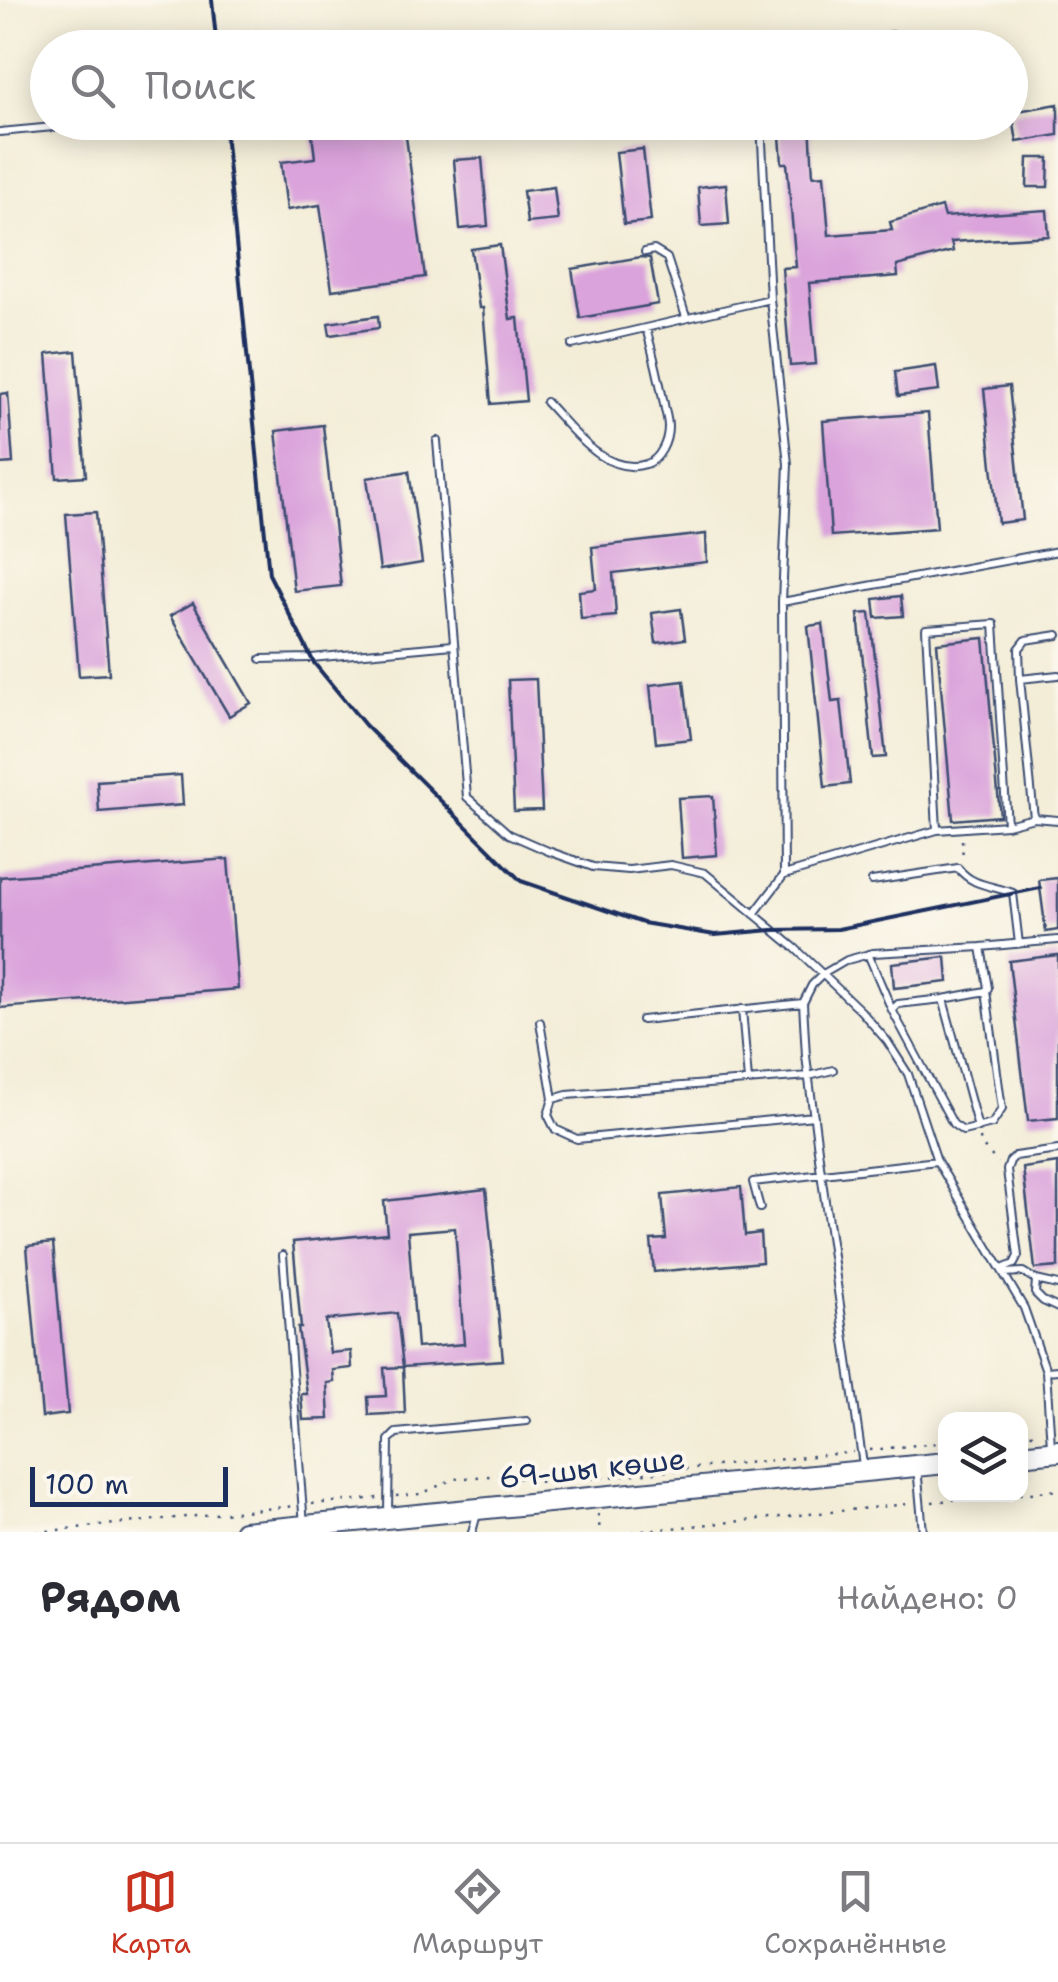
<!DOCTYPE html>
<html lang="ru">
<head>
<meta charset="utf-8">
<style>
  :root { --surface:#fff; --page:#f7f7f7; --text:#2b2b33; --muted:#7c7c81; --line:#e1e1e2; --accent:#c8321e }
  body { margin:0; font-family:"Shantell Sans",sans-serif; background:var(--page); color:var(--text) }
  .controls { position:absolute; right:30px; bottom:30px; display:grid; overflow:hidden; border-radius:20px; box-shadow:0 5px 25px #0003 }
  .controls button { width:90px; height:90px; display:grid; place-items:center; padding:0; border:0; border-bottom:2px solid var(--line); background:var(--surface); color:var(--text); font:50px sans-serif }
  .scale { position:absolute; left:30px; bottom:25px; width:198px; box-sizing:border-box; padding-left:10px; border:5px solid #1b2f5e; border-top:0; font-size:28px; line-height:35px; white-space:nowrap; color:#1b2f5e; -webkit-text-stroke:8px #fbf7ec; paint-order:stroke }
  .list { margin:0; padding:0; list-style:none }
  h2 { display:flex; justify-content:space-between; align-items:center; height:130px; margin:0; padding:0 40px; font-size:42px }
  h2 small { font-size:32px; font-weight:400; color:var(--muted) }
  .icon { flex:none; width:55px; height:55px; fill:none; stroke:currentColor; stroke-width:2; stroke-linecap:round; stroke-linejoin:round }
  .map { position:relative; flex:none; width:1058px; height:1532px; overflow:hidden }
  .search { position:absolute; background:var(--surface); box-shadow:0 5px 25px #0003; left:30px; right:30px; top:30px; height:110px; display:flex; align-items:center; gap:25px; box-sizing:border-box; padding:0 35px; border-radius:55px; color:var(--muted); font-size:38px }
  .sheet { height:310px; background:var(--surface) }
  nav { display:flex; justify-content:space-around; align-items:center; box-sizing:border-box; height:140px; border-top:2px solid var(--line); background:var(--surface); font-size:28px; color:var(--muted) }
  nav a { display:grid; justify-items:center; gap:5px }
  nav .on { color:var(--accent) }
  .map>svg:first-child { display:block }
  .building { fill:#daa3db; fill-rule:evenodd }
  .lines { fill:none; stroke-linecap:round; stroke-linejoin:round }
  .lane-casing { stroke:#3b4c70; stroke-width:10 }
  .secondary-casing { stroke:#3b4c70; stroke-width:24 }
  .path { stroke:#3b4c70; stroke-width:2.5; stroke-dasharray:2.5 8; stroke-linecap:butt }
  .lane { stroke:#fff; stroke-width:6 }
  .secondary { stroke:#fff; stroke-width:20 }
  .rail { stroke:#1b2f5e; stroke-width:4 }
  .labels { text-anchor:middle; dominant-baseline:central; stroke-width:8; stroke-linejoin:round; paint-order:stroke }
  .street-label { font-size:30px; fill:#1b2f5e; stroke:#fbf7ec }
</style>
</head>
<body>
<div class="map">
<svg width="1058" height="1532" viewBox="0 0 1058 1532">
  <rect width="100%" height="100%" fill="#fbf7ec"/>
  <filter id="ink" filterUnits="userSpaceOnUse"><feTurbulence type="fractalNoise" baseFrequency=".01" numOctaves="2"/><feDisplacementMap in="SourceGraphic" scale="20" xChannelSelector="R" yChannelSelector="G"/><feConvolveMatrix kernelMatrix="1 2 1 2 8 2 1 2 1" color-interpolation-filters="sRGB"/></filter>
  <filter id="wash" filterUnits="userSpaceOnUse"><feTurbulence type="fractalNoise" baseFrequency=".0048" numOctaves="4" result="noise"/><feDisplacementMap in="SourceGraphic" scale="40" xChannelSelector="R" yChannelSelector="G"/><feGaussianBlur stdDeviation="2.25" result="paint"/><feColorMatrix in="noise" values="0 0 0 0 0 0 0 0 0 0 0 0 0 0 0 0 0 1.4 0 .05"/><feComposite in="paint" operator="in"/></filter>
  <g filter="url(#wash)">
    <rect width="100%" height="100%" fill="#f3edd7"/>
    <g id="blocks">
      <path class="building" d="M1058 104V135L1017 142 1012 112Z
        M391 122H404L425 277 332 290 320 205 287 210 281 162 315 158 312 134Z
        M779 122H810L813 176 824 175 829 235 892 230 890 222 941 207 944 217 1047 210 1049 236 951 242 953 251 897 266 898 276 809 283 816 364 790 366 782 268 796 267 787 163H782Z
        M643 149 651 221 624 224 616 152Z
        M482 158 488 226 460 229 454 160Z
        M1028 158H1049L1048 187H1027Z
        M726 184 729 224 701 226 698 187Z
        M554 187 558 220 527 223 523 191Z
        M500 245 510 319 518 318 526 401 491 404 483 308H479L471 249Z
        M641 257 650 258 658 304 580 318 572 269Z
        M378 316 379 328 330 335 328 323Z
        M76 351 86 476 57 478 47 354Z
        M936 366 939 391 898 396 895 372Z
        M1009 386 1023 520 998 523 984 389Z
        M8 393 13 463 0 464V394Z
        M928 413 937 528 831 536 823 421Z
        M323 425 341 586 294 591 276 431Z
        M409 471 422 563 380 570 367 478Z
        M96 512 109 674 79 676 66 514Z
        M706 534 707 562 613 573 616 616 581 619 579 591 596 589 592 547Z
        M901 596 903 616 876 618 874 599Z
        M193 603 251 703 229 716 170 616Z
        M681 609 685 639 656 643 652 613Z
        M870 613 886 757 873 758 858 614Z
        M823 624 832 702 841 701 850 784 825 787 808 626Z
        M984 638 1000 816 953 820 937 643Z
        M536 679 542 810 514 811 508 680Z
        M684 681 691 739 656 743 650 685Z
        M181 775 183 805 99 812 97 781Z
        M713 796 717 855 682 858 678 798Z
        M228 859 238 989 0 1008V877Z
        M1058 878V930L1046 932 1039 880Z
        M1058 955V1118L1028 1121 1009 961Z
        M946 957 948 982 894 988 892 963Z
        M1058 1163V1267L1035 1269 1023 1168Z
        M741 1187 745 1235 760 1233 762 1262 654 1272 651 1240 666 1239 662 1195Z
        M486 1189 503 1360 403 1367 397 1313 326 1320 330 1353 351 1351 352 1368 333 1370 334 1382 327 1383 329 1419 303 1420 301 1394H307L298 1328H301L293 1242 387 1233 384 1201ZM455 1228 464 1344 417 1348 408 1232Z
        M53 1243 68 1414 42 1417 27 1246Z
        M403 1367 405 1413 369 1415 368 1397 386 1396 384 1368Z"/>
    </g>
  </g>
  <g filter="url(#ink)">
    <use href="#blocks" fill-opacity="0" stroke="#3b4c70" stroke-width="2.5"/>
    <g class="lines">
      <g class="lane-casing">
        <path id="lane" d="M849 48 891 35 967 45 968 48
          M0 132 107 122
          M645 252 654 250 667 258 686 317
          M572 345 770 299
          M546 402C571 428 605 477 646 464 660 460 668 441 668 427 668 419 665 411 664 404 659 378 653 353 646 328
          M437 441 467 797 509 834 548 851 593 867 629 870 671 865 705 873 795 948 861 1011 887 1041 908 1074 937 1161 1024 1308 1046 1371 1051 1446
          M782 602 1058 551
          M261 659 311 658 453 645
          M1020 679 1058 675
          M1034 818 1020 679 1019 649 1026 640 1058 635
          M1007 825 1034 818 1058 820
          M784 875 937 830 1007 825 994 624 926 629 937 830
          M872 881 958 868C973 887 992 885 1013 893L1019 944
          M754 914 784 875 782 602 788 464 770 299 761 122
          M868 954 892 1010 898 1004 943 999 986 991 988 988 981 947 1058 940
          M943 999 978 1128
          M742 1009 748 1081
          M892 1010 953 1124 963 1131 992 1124 1002 1109 986 991
          M642 1020 803 1003
          M540 1022 553 1099
          M814 1116 577 1139 555 1129 548 1115 553 1099 567 1095 809 1076 833 1070
          M760 1208 753 1182 937 1161
          M283 1255 304 1525
          M1002 1269 1014 1264 1018 1256 1007 1170 1010 1161 1015 1156 1058 1150
          M1004 1273 1023 1272 1036 1280 1058 1285
          M1036 1280 1035 1293 1043 1301 1058 1308
          M1046 1371 1058 1370
          M863 1465 821 1173 806 1056 803 1003 812 985 823 974 847 960 873 953 981 947
          M917 1467 923 1532
          M388 1512 389 1440 396 1433 527 1421
          M472 1532 477 1514"/>
      </g>
      <g class="secondary-casing">
        <path id="secondary" d="M1020 1455 1058 1451
          M244 1532 946 1463"/>
      </g>
      <path class="path" d="M962 840 963 861
        M980 1138 981 1144 998 1163
        M1020 1435 1039 1433
        M870 1450 946 1442
        M1020 1494 1058 1490
        M396 1496 421 1494 453 1479 501 1475 548 1483 853 1452
        M932 1502 1010 1494
        M312 1504 378 1498
        M598 1514 600 1532
        M37 1532 294 1506
        M632 1532 909 1504"/>
      <use href="#lane" class="lane"/>
      <use href="#secondary" class="secondary"/>
      <path class="rail" d="M212 0 217 48
        M224 122 269 574 314 663 365 725 521 881 643 923 715 935 772 930 838 929 1040 888"/>
    </g>
  </g>
  <g class="labels">
    <g class="street-label">
      <text transform="translate(592 1468) rotate(-6)">69-шы көше</text>
    </g>
  </g>
</svg>
<div class="controls">
<button><svg class="icon" aria-label="layers" viewBox="0 0 24 24"><path d="M12 4l9 5-9 5-9-5zM3 14l9 5 9-5"/></svg></button>
</div>
<div class="scale">100 m</div>
<div class="search"><svg class="icon" aria-label="search" viewBox="0 0 24 24"><circle cx="10" cy="10" r="6"/><path d="M15 15l6 6"/></svg>Поиск</div>
</div>
<section class="sheet">
<h2>Рядом<small>Найдено: 0</small></h2>
<ul class="list">
</ul>
</section>
<nav>
<a class="on"><svg class="icon" aria-label="map" viewBox="0 0 24 24"><path d="M3 6l6-2 6 2 6-2v14l-6 2-6-2-6 2zM9 4v14M15 6v14"/></svg>Карта</a>
<a><svg class="icon" aria-label="directions" viewBox="0 0 24 24"><path d="M12 3l9 9-9 9-9-9zM9 14v-3h6M13 9l2 2-2 2"/></svg>Маршрут</a>
<a><svg class="icon" aria-label="saved" viewBox="0 0 24 24"><path d="M7 4h10v16l-5-4-5 4z"/></svg>Сохранённые</a>
</nav>
</body>
</html>
